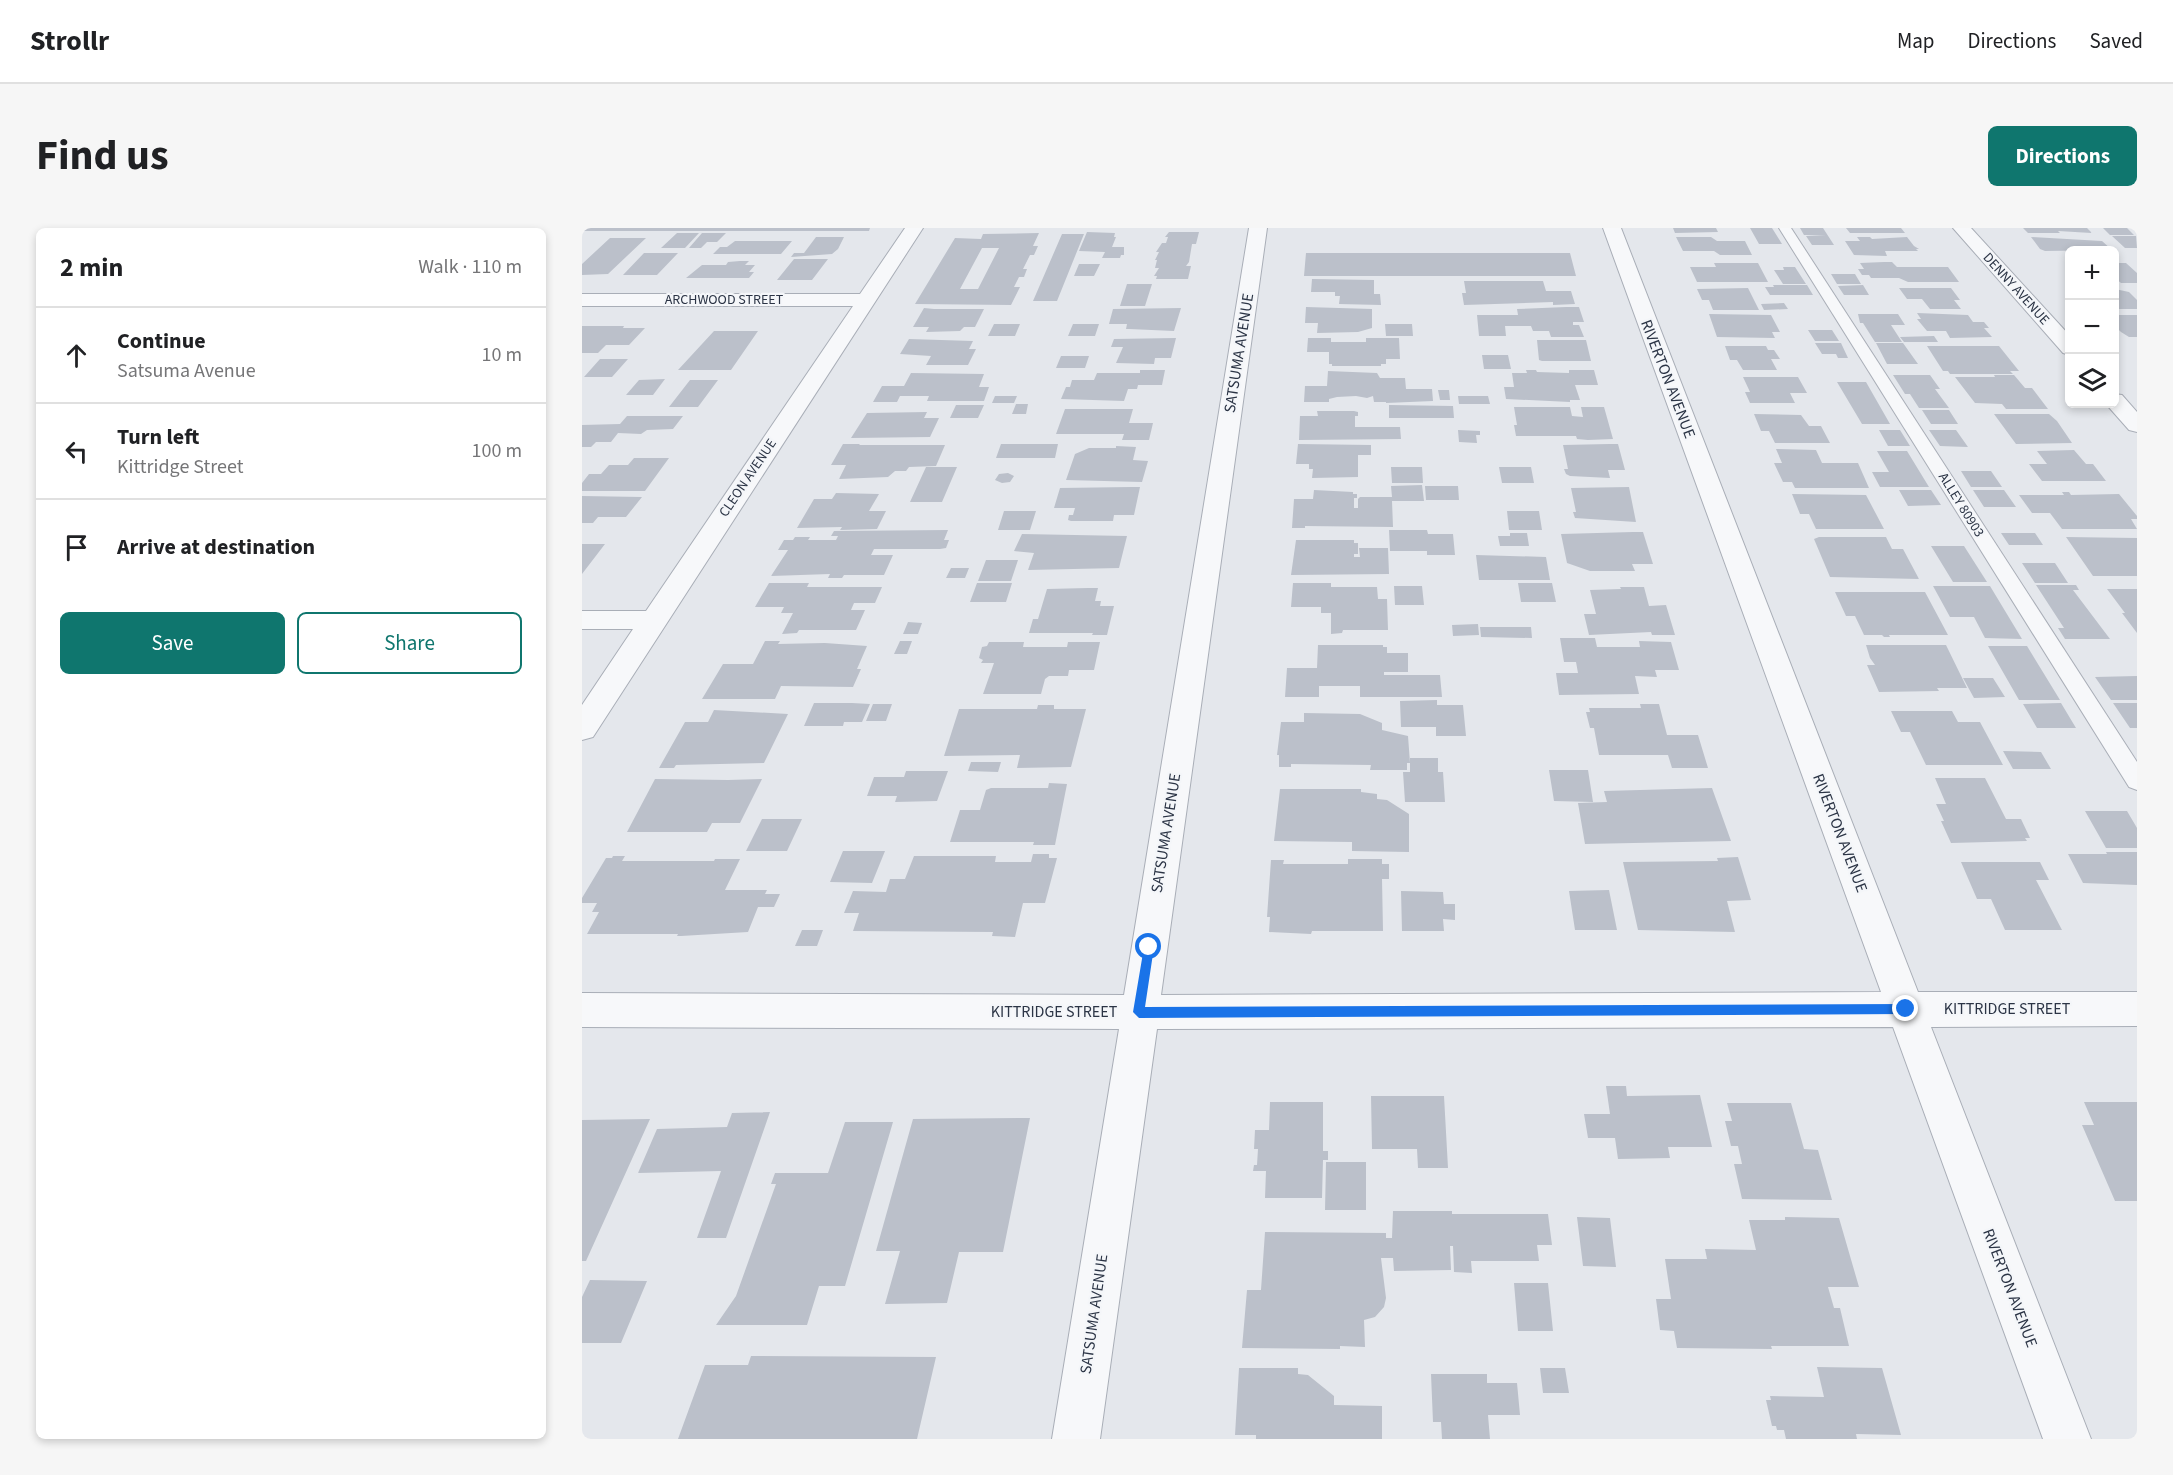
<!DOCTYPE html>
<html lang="en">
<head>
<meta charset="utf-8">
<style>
  :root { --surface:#fff; --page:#f6f6f6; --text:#202124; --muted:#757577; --line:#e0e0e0; --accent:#0f766e }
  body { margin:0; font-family:"Source Sans 3",sans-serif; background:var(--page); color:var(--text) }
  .controls { position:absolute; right:18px; top:18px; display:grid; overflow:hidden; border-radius:9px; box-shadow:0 3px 9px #0003 }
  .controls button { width:54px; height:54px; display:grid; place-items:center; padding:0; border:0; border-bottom:2px solid var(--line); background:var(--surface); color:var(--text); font:30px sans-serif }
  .stop { position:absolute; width:18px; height:18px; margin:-14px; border:4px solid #1a73e8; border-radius:50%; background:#fff }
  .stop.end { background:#1a73e8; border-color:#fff; box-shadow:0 2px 6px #0008 }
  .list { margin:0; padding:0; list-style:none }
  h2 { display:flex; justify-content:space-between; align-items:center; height:78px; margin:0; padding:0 24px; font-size:26px }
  h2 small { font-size:20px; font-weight:400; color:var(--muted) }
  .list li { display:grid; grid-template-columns:39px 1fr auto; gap:18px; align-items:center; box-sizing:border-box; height:96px; padding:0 24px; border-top:2px solid var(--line) }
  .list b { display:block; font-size:22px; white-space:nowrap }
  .list p { margin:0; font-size:20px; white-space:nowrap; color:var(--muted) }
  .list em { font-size:20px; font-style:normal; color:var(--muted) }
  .actions { display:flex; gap:12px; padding:18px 24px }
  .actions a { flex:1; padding:14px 0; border:2px solid var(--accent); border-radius:9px; text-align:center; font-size:21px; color:var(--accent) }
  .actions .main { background:var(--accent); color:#fff }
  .icon { flex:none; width:33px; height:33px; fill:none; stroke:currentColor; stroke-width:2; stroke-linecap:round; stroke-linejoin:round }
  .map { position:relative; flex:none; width:1555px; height:1211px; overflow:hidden; border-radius:9px }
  header { display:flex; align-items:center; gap:36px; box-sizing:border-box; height:84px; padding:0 30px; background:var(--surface); border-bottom:2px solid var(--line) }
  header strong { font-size:28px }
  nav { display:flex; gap:33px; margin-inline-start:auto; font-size:21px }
  .intro { display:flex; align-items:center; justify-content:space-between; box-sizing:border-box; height:144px; padding:0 36px }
  h1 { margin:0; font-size:42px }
  .button { padding:15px 27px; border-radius:9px; background:var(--accent); color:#fff; font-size:21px; font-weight:700 }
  main { display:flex; gap:36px; padding:0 36px }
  aside { flex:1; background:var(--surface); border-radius:9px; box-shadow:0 3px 9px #0003 }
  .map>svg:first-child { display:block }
  .building { fill:#bbc0ca; fill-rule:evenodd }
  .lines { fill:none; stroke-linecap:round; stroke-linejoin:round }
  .lane-casing { stroke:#a9aeb7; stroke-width:2 }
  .street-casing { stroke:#a9aeb7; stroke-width:2 }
  .lane { fill:#f7f8fa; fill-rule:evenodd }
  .street { fill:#f7f8fa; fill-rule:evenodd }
  .route { fill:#1a73e8 }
  .labels { text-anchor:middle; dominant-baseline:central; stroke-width:4.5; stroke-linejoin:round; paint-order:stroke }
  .far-street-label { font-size:14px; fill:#2b3445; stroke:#f4f6f9 }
  .street-label { font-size:16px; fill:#2b3445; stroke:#f4f6f9 }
</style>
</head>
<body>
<header>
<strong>Strollr</strong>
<nav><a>Map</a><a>Directions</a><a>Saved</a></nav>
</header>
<div class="intro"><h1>Find us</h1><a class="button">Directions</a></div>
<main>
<aside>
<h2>2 min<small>Walk · 110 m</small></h2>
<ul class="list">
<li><svg class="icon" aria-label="ahead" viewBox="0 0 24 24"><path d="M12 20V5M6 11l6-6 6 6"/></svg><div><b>Continue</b><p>Satsuma Avenue</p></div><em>10 m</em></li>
<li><svg class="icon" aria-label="left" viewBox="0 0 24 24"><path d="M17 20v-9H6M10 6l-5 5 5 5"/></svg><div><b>Turn left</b><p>Kittridge Street</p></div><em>100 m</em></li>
<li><svg class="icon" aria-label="arrive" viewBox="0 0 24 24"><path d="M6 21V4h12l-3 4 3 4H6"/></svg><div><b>Arrive at destination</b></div></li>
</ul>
<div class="actions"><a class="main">Save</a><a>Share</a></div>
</aside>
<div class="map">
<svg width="1555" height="1211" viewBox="0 0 1555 1211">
  <rect width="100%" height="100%" fill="#e4e7ec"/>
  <path class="building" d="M0 0H288L287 3H0Z
    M1091 0H1134L1136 4 1093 5Z
    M1168 0H1190L1200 16H1177Z
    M1218 0H1241L1252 17H1230L1224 8 1244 7H1222Z
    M1264 0H1319L1323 5H1268Z
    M1441 0H1505L1510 5 1476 3 1478 5H1446Z
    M1521 0H1545L1552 7H1528Z
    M505 4 533 5 532 9H534L530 19H542V27H539L538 30H520L523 24 497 23Z
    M587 4H617L614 16H610L607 34 604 38H609L606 51H574L575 48H572L577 40H573L575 32H573L577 24H574L580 15H584L586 9H583Z
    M95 5H117L103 20H79Z
    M120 5H144L135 14H125L119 20H107Z
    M457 5 451 18H456L452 27H448L441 41H445L442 49H437L432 59H438L429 77 333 76 373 10 399 11 401 6ZM400 20H417L396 61H378Z
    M480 6H502L475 73H451Z
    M1530 8H1554L1555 20H1543Z
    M234 9H262L256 21 250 26 209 29 212 25H222Z
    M1094 9H1129L1135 13H1163L1170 27H1138L1132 23H1101Z
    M1275 9H1288L1290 11 1325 9 1332 18 1337 21H1334L1336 23H1303L1305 28 1272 27 1263 13H1278Z
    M1449 9 1520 13 1530 22 1463 23 1458 21Z
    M28 10H64L26 46 0 47V36Z
    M153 13H210L199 26H131L138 19H145Z
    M62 25H96L75 47H41Z
    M724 25H988L994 48H722Z
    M212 31H246L230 52H195Z
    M158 33H167L163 37H173L167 44H172L167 50H104L120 37H144L146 34Z
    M1302 34H1310L1315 39H1366L1377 54H1326L1317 50H1289L1287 47H1280L1276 41H1282L1278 35Z
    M1132 35H1176L1186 54H1115L1108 39H1134Z
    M1533 35H1544L1555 45V55H1539L1533 50Z
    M497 36H518L512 48H492Z
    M1201 39H1213L1224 56H1201L1192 42H1202Z
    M1249 46H1273L1279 56H1255Z
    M730 51 792 52V66H798L799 77 757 76 758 68H753V64H729Z
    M882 53H961L964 63H989L993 76 971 77V74L882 77 880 65H884Z
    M545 56H570L563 78H538Z
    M1191 57H1225L1231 67H1188L1183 59H1192Z
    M1281 57 1287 67H1262L1256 58Z
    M1166 60 1177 82H1131L1127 72H1120L1115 61Z
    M1317 60H1369L1378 72H1372L1379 81H1348L1340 71H1325Z
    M1533 61 1547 64 1555 72V81H1533Z
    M1202 75 1206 81 1182 82 1179 76Z
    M724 79 790 81V100L776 104 735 105 736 95H723Z
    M984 79H997L1002 94H991V97H997L1002 109H969L967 103H951L949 98H923L924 108H897L895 87H936L935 81Z
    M342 80 352 81H402L393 99H382L378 103 344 104 347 99H331Z
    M599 80 592 103 547 101H544L545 96H527L531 81Z
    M1335 85 1386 87 1391 94H1402L1407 100H1402L1410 109 1368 110 1364 103H1345L1335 91H1339Z
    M1127 86 1189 87 1198 104H1190L1193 110 1135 109Z
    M1276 86H1316L1323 97H1309L1320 114H1293L1281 95H1278Z
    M1533 87H1555V109H1547L1539 104 1532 97 1535 96Z
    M412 96H438L433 108H406Z
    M491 96H517L513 108H486Z
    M803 96H830L831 108H804Z
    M0 98H42L41 100H63L47 117H24L16 125H0Z
    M1226 102H1250L1257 113H1233Z
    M132 103H176L149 142H96Z
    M1352 108 1356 114H1322L1318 109Z
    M594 110 589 130H573L572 136 534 135 541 119H529L532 111Z
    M726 110H749V114H784V110H817L818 131H804V136H799V138H750V136H747V124H725Z
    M327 111 391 113 387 121H394L386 137H344L349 128 318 126Z
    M955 112H1004L1009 133H960L957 132Z
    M1233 115H1259L1266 130H1256L1254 126H1240Z
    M1294 115H1321L1336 136H1305Z
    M1143 118H1184L1186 122H1192L1198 131H1189L1195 142H1161L1155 132H1148Z
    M1345 118H1417L1437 143H1428L1431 146H1368L1366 143H1361Z
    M900 127H926L929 141H902Z
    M479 128H507L503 140H474Z
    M18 131H46L30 149H2Z
    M558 142H583L580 157H556L555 161H546L542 173 479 171 484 159H488L490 152H512L515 145H558Z
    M944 142H954L955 144 987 145V142H1012L1016 157H993L998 172H988V174L924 171 922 159H932L930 145H945Z
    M746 143 795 145 798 150H823L824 161H850L851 173 804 175V174H792L791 168 785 170 774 168 755 169 747 171V174H722L723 158H745Z
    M329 145 402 146 397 159H407L402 173H345L347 168H318L315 174H291L300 158H322Z
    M1311 147H1348L1358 161H1353L1367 180H1337L1328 166H1323Z
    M1412 147H1432L1443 160H1450L1466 181H1424L1420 176 1393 175 1373 149H1413Z
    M1161 149H1216L1225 165H1208L1213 175H1168L1163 164H1168Z
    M83 151 71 167H44L57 152Z
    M108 152H136L116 179H87Z
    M1255 154H1284L1308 196H1280Z
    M856 162H867L868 172H858Z
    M413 168H435L432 175H410Z
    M876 168H906L908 176H877Z
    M434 176H446L444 186H430Z
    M374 177H402L396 190H368Z
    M807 177 871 178 872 190H807Z
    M932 179H988L990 188 1001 189 999 179H1022L1031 211 1006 212 995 211 994 208H934L932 197H935Z
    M483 181H551L547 195H571L567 212H540L542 206H474Z
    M1340 182H1367L1376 196H1349Z
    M735 183H772L776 184V188H773V199H818L819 211 717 212 718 188H736Z
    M345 184 342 190H357L348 209 269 210 285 185Z
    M1172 186 1219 187 1227 198H1239L1248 215H1193L1187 203H1179Z
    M1412 186H1467L1475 193 1490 215 1434 216Z
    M45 188H101L91 201 65 202 59 206 36 205 29 214H14L9 219H0V197L38 196Z
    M876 202 898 203V207H894L895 215 877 214Z
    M1297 202H1318L1328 218H1306Z
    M1347 202H1374L1386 219 1358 218Z
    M261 216H278L277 217H363L354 238 327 239 324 243H313L306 249 257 251 264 237H249Z
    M419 216H476L473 230H414Z
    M716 216 789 217V227H776V249L730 250 731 241H727V236H714Z
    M1027 216H1036L1043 242H1026L1028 250 988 248 984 246 982 241H986L981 217Z
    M534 218 554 219 551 232 566 233 560 254 484 252 493 226 507 220H534Z
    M1194 221 1234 222 1240 235H1276L1287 260H1213L1210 254H1201L1192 235H1200Z
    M1492 222 1504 236H1511L1524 253H1460L1447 236H1465L1455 223Z
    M1295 223H1325L1347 259H1298L1290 244H1307Z
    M52 230H87L63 263H0V255L7 246H19L27 237H46Z
    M344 239H375L360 274H328Z
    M809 239H840L841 255H810Z
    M917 239H949L952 255H920Z
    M1379 243H1409L1420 259H1389Z
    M426 245 432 248 428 254 420 255 413 252 417 246Z
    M840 257 842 273H810L811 299 723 298V300H710L712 271H731L732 262 771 264V266H775V270H772V280H776V271L778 269H810L809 258Z
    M843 258H876L877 272H844Z
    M549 259H558L552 287H532L531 293H489L486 292 487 287H491L493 280H472L478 260Z
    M1047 259 1054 294 993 290 991 284H994L989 260Z
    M1317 262H1349L1359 277 1326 278Z
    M1391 262H1422L1434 279H1402Z
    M1480 264H1487L1489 267 1537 266 1555 288V291H1549L1555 301H1480L1468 285H1450L1437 267H1482Z
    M254 265 297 266 287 283H304L295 301 258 302 260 299 215 300 232 271H250Z
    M1210 266 1284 267 1302 301H1234L1227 286H1218Z
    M0 268 60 269 44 289H16L11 295H0Z
    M422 283H454L448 302H416Z
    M925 283H957L960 302H927Z
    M366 302 362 312H367L364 320 358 321H292L289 327H311L302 347H262L260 350H246L248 346 189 348 206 322H196L202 312H211L213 309H228L226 312H254L256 308H249L252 303Z
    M807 302H845L846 306H871L873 327H845V323H808Z
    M1051 304H1061L1071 336H1050L1053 343H1008L985 335 979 306Z
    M928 305H945L947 318H918L916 308H928Z
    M1419 305H1453L1461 317H1427Z
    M440 306 545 308 537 340 446 342 452 325 432 323Z
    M1237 309H1304L1310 321H1321L1337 351 1248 349 1232 311Z
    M1484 309 1555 310V348H1511Z
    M714 312H772V315H776V326H772V329H778L777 320H806L807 346 709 347Z
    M0 316H23L0 346Z
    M1349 318H1382L1405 354H1371Z
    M894 327 964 329 968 352H897Z
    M404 332H436L429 353H396Z
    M1440 335H1473L1486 355H1453Z
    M369 340H387L383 350H364Z
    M187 355H227L225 359H300L293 375H272L269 382H283L274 402H217L215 405 200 406 211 385H199L202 379H173Z
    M395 355H430L424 374H388Z
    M711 355H749V359H795L796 371H805L806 402H761L760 405 749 406V385H739V379H709Z
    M936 355H970L974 374H939Z
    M1454 357H1494L1497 362H1491L1528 411H1483L1476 400H1482Z
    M812 358H840L842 377H813Z
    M1351 358H1408L1440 411 1403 410 1392 389H1368Z
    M1038 359H1062L1067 378 1084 377 1093 407H1070L1069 404 1007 407 1002 386H1014L1008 362 1039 361Z
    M506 360H516L513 373H519L518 378H532L525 407H510L511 405H447L451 391H456L465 361Z
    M1525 361H1555V405L1540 385H1543Z
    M1253 364H1343L1366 407H1307L1308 409H1302L1300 407H1282L1273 388H1264Z
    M326 394 340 395 336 406H321Z
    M896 396 897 407 871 408 870 397Z
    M898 399H949L950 410 899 409Z
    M978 410H1013L1015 419H1058L1057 413 1089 414 1097 442H1073L1075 449 1053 448 1057 466 977 467 974 445H996L994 434H982Z
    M183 413H198L196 416 243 415 285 418 275 441H279L271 459 199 458 193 471H120L141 436H171Z
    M318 413H330L325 426H312Z
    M407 414H442L441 419H485L486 414H518L512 442H487L486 448H467L463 451 459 466H401L412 435H399L401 432 397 430 400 419 405 418Z
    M736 417H801V419H805V425H826V444H802V447H858L860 469H778V458H737V469H703L705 440H735Z
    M1284 417H1364L1385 460H1355L1357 463 1297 464 1285 437H1293L1288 430Z
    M1406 418H1445L1478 472H1437Z
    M1555 448V472H1529L1513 449Z
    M1381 450H1411L1423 469 1392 470Z
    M855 472V477H881L884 508H854V499H819L818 473Z
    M232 475H270L288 476 280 494H262L261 498H222Z
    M1479 475 1494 500H1455L1441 476Z
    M1531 475H1555V500H1548Z
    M291 476H310L304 493H284Z
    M1058 476H1077L1085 507H1116L1126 540H1090L1086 527H1017L1012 500H1008L1004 484H1008L1007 480H1059Z
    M456 477H472V481H504L489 539 435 540 438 527 362 528 377 481H455Z
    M132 482 206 486 182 535 94 537 92 540H77L103 494H126Z
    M1309 483H1370L1376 494H1398L1421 537H1344L1328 504H1319Z
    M722 485 778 486 800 495V502L826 508 828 535H825V542H788L789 537 709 536V539H697V527H695L699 494H722Z
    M1421 523 1459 524 1469 541H1431Z
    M828 530H856V544H861L863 574H823L821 544H828Z
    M389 534H419L416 544 386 543Z
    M967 542H1006L1011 574 972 573Z
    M324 543H366L355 573 313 574 315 568H285L292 549H322Z
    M1353 550H1403L1424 591H1439L1448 610H1443L1445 613 1369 615 1359 593H1362L1354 576H1364Z
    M73 551 146 552 180 551 158 595H130L125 604H45Z
    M467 555 485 556 473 617H451L452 614H368L378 582H398L404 562 409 560H466Z
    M1130 560 1149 613 1003 616 996 575 1025 574 1022 563Z
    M698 561H779V564L795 566V571L805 572 827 586V624L770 623V614L692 613Z
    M1503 583H1545L1555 600V620H1524Z
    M180 591H220L205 623H164Z
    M261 623H303L290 655 248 654Z
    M1524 624H1555V657L1501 655 1486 626H1525Z
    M451 626H467V630H475L463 675H441L433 709 410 708 411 704 271 703 277 685H262L271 663 304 664 308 651H323L332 628H414L413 634H449Z
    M31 628H43L40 633H132L133 631H158L143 662H185L183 666H198L192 679H176L166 704 99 708H95L96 706H5L17 684H10L15 675H0V670L24 630H30Z
    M1156 629 1169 672 1145 673 1153 704 1056 702 1041 634 1136 633 1135 630Z
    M766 631H800V636H807V651H800L801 703H730L729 706 687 704 688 689H685L689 632H702L701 636H766Z
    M1379 634H1458L1467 652H1454L1480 702H1423L1409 671H1395Z
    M1027 662 1035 702H993L987 663Z
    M819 663 861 664 862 676H873V692L861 691 862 703H820Z
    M220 702H241L235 718H213Z
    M1024 858H1044L1045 868 1118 867 1130 919H1086L1088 930 1036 931 1033 910H1006L1002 886H1028Z
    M789 868H862L866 940H836L835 921H790Z
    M688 874H741V923H746V932H741L740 970H683L684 943H671L672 937H675L676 921H672L673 902H687Z
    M1502 874H1555V973H1533L1500 897H1512Z
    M1145 875H1209L1222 921 1236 922 1250 972 1160 971 1152 936H1160L1156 918H1149L1143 893H1150Z
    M188 884 144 1010H115L139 943 56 945 75 901 145 899 150 885Z
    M448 890 421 1024H377L365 1075 303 1076 318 1023H294L331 891Z
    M68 891 4 1033H0V892Z
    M263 894H311L263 1058H237L225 1097H134L154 1068 194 956H189L193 945H246Z
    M744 934H784V982H743Z
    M811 983H870V986H966L970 1017H955L957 1033H889L890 1045 872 1044 871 1018H868L869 1042 812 1043 811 1030H799L804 1070 802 1079 793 1089 782 1092 783 1119 758 1118V1121L660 1120 665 1062H679L683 1004 804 1005V1010H810Z
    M995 989 1028 990 1034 1039 1001 1038Z
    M1203 989 1257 990 1277 1059H1246L1252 1080H1258L1267 1118H1189L1190 1121 1095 1120 1092 1103 1078 1102 1074 1071H1089L1083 1031H1125L1123 1021 1174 1022 1167 992H1203Z
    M8 1052 65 1053 39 1115H0V1069Z
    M932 1055H966L971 1103H936Z
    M169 1128 354 1129 335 1211H96L123 1137H166Z
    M1235 1139 1300 1140 1319 1207 1274 1206 1275 1211H1204L1202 1202H1195L1194 1198H1190L1184 1172H1189L1188 1168 1242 1169Z
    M657 1140H716V1146L726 1147 752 1168V1177L800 1178V1211H674V1207H653Z
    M958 1140H983L987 1165H961Z
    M849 1146H905V1155H935L938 1187H906L908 1211H860L859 1194H851Z"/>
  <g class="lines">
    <g class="lane-casing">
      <path id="lane" d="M1197 0H1209L1555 534V562L1547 559Z"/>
    </g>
    <g class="street-casing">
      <path id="street" d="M323 0H341L11 509 0 512V477L51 401H0V383H64L271 78H0V66H278Z
        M667 0H685L579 767 1299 764 1021 0H1039L1336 764H1555V798L1349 799 1509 1211H1461L1311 799 575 801 518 1211H470L537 801 0 799V765L542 767Z
        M1371 0H1389L1488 108V127L1481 125Z
        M1532 166 1540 167 1555 184V204L1547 202 1524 176H1532Z"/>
    </g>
    <use href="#lane" class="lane"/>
    <use href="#street" class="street"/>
  </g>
  <path class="route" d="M567 714 572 719 563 779 1324 776 1330 781 1324 786 557 790 551 784 562 719Z"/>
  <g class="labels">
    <g class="far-street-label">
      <text transform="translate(1434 61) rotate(48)">DENNY AVENUE</text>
      <text x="142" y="72">ARCHWOOD STREET</text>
      <text transform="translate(166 250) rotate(-56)">CLEON AVENUE</text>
      <text transform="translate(1379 277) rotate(58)">ALLEY 80903</text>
    </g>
    <g class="street-label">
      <text transform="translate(657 125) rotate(-81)">SATSUMA AVENUE</text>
      <text transform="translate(1086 151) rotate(69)">RIVERTON AVENUE</text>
      <text transform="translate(584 605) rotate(-81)">SATSUMA AVENUE</text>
      <text transform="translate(1258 605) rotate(69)">RIVERTON AVENUE</text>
      <text x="1425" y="781">KITTRIDGE STREET</text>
      <text x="472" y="784">KITTRIDGE STREET</text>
      <text transform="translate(1428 1060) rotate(69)">RIVERTON AVENUE</text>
      <text transform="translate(512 1086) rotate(-82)">SATSUMA AVENUE</text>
    </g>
  </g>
</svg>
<div class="controls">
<button>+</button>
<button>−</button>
<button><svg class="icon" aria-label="layers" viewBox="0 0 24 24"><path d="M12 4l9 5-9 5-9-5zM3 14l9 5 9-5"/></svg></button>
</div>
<div class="stop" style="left:567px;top:719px"></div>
<div class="stop end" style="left:1324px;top:781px"></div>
</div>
</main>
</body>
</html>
